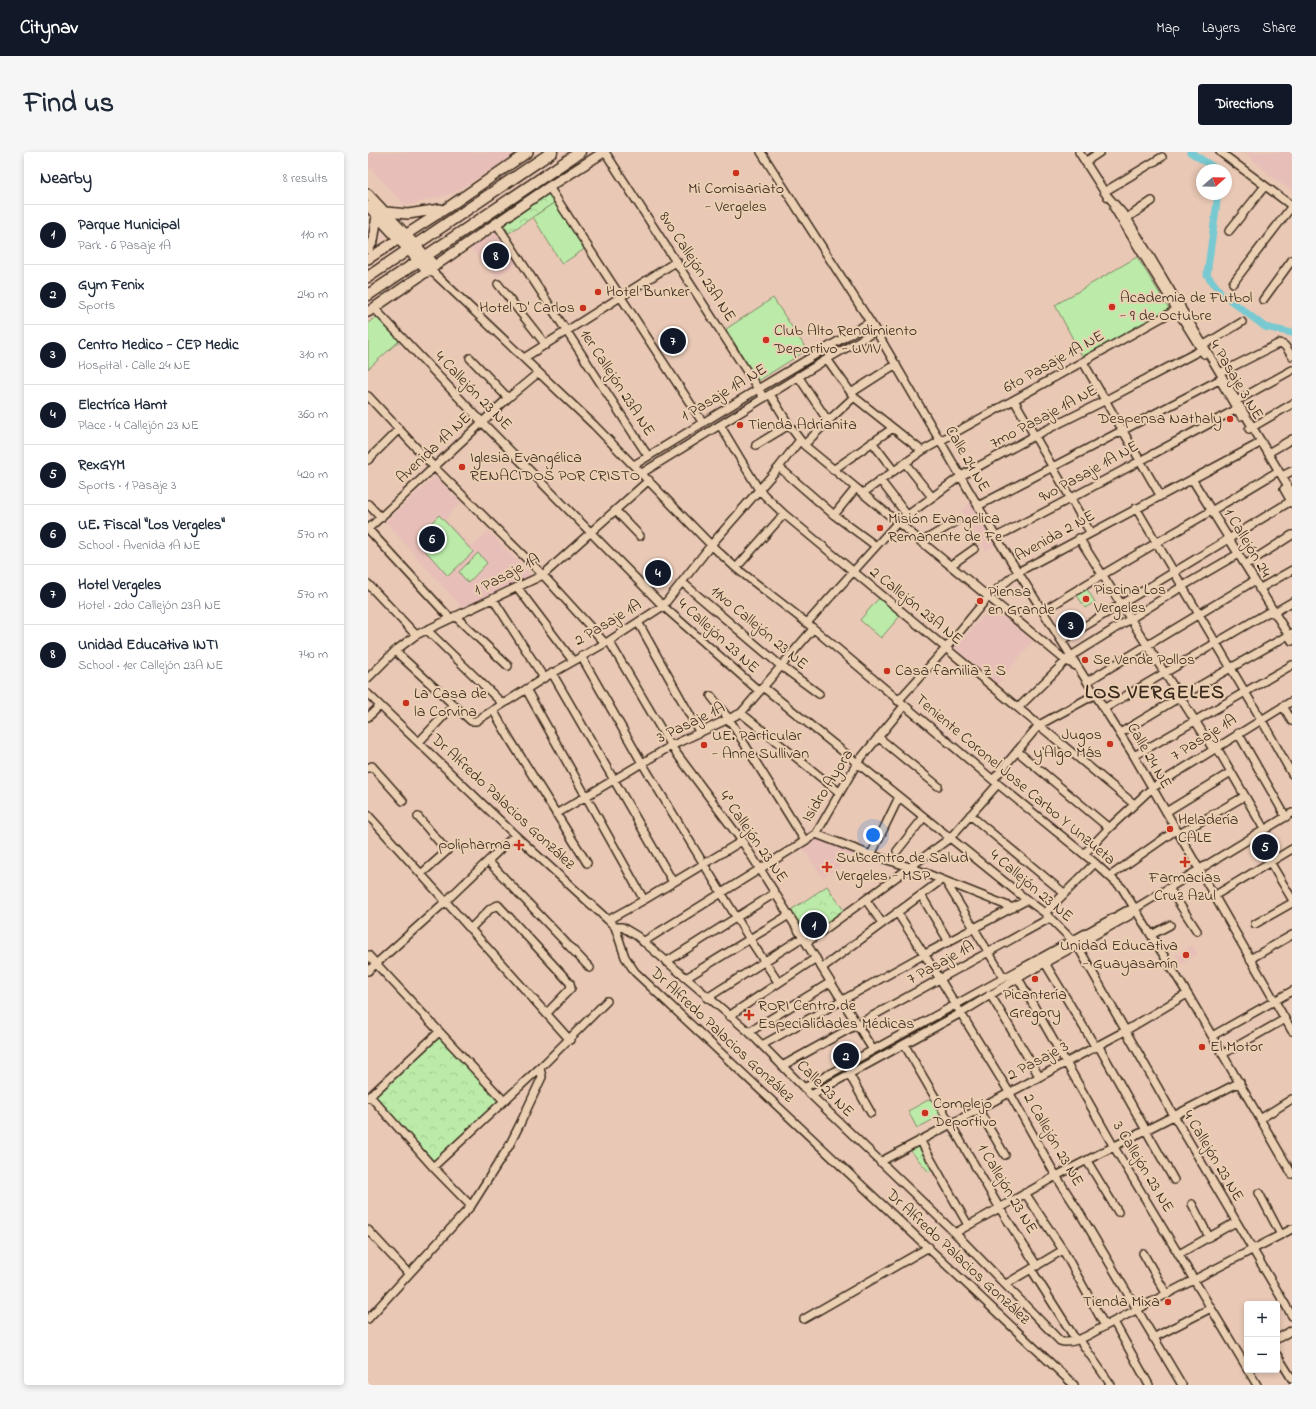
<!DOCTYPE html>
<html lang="en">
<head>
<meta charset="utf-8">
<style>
  :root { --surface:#fff; --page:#f6f6f7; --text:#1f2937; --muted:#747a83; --line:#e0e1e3; --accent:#111827 }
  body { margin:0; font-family:"Indie Flower",sans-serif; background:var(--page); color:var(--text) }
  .controls { position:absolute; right:12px; bottom:12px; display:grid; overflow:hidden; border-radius:4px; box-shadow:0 2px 6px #0003 }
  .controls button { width:36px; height:36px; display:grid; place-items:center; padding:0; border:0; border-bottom:1px solid var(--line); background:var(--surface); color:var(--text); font:20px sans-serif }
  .compass { position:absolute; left:828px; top:12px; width:36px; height:36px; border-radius:50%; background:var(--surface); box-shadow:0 2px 6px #0003; rotate:70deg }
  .you { position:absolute; left:505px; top:683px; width:14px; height:14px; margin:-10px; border:3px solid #fff; border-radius:50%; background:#1a73e8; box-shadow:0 0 0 6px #1a73e833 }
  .badge { display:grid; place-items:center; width:26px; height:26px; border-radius:50%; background:var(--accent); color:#fff; font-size:13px; font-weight:700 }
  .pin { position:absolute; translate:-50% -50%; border:2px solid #fff; box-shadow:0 1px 4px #0006 }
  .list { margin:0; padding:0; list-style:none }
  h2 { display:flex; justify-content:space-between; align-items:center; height:52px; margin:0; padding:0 16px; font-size:17px }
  h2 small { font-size:13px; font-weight:400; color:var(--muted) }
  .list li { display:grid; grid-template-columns:26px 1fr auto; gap:12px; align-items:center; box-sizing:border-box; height:60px; padding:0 16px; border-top:1px solid var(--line) }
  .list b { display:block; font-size:15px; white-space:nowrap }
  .list p { margin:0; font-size:13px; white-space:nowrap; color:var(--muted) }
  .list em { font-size:13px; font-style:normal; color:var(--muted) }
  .map { position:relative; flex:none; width:924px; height:1233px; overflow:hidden; border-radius:4px }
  header { display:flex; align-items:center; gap:24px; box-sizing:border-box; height:56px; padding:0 20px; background:var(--accent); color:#fff }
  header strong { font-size:19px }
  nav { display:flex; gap:22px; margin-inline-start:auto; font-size:14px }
  .intro { display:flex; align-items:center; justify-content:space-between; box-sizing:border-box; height:96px; padding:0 24px }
  h1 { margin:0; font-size:28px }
  .button { padding:10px 18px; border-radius:4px; background:var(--accent); color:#fff; font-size:14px; font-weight:700 }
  main { display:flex; gap:24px; padding:0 24px }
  aside { flex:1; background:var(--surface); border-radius:4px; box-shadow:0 2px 6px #0003 }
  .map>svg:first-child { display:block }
  .built { fill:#e7bfb8 }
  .grass { fill:#bceba9; stroke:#7c8a64 }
  .park { fill:url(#park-crowns); stroke:#7c8a64 }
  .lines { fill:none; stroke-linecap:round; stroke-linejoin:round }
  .canal { stroke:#78c9d1; stroke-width:7 }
  .minor-casing { stroke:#3b2a1e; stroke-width:10 }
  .major-casing { stroke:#3b2a1e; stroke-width:12 }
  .highway-casing { stroke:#3b2a1e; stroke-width:13 }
  .minor { stroke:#ebd0b3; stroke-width:7 }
  .major { stroke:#ebd0b3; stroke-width:9 }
  .highway { stroke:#ebd0b3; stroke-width:10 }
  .poi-dot { fill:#c8321e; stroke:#ebd0b3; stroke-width:1.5 }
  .labels { text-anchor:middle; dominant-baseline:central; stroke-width:4; stroke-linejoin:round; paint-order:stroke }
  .poi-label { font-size:16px; fill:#3b2a1e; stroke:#ebd0b3; text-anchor:start }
  .street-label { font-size:16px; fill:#3b2a1e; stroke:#ebd0b3 }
  .district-label { font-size:20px; font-weight:bold; letter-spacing:1px; fill:#3b2a1e; stroke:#ebd0b3 }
</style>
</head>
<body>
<header>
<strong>Citynav</strong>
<nav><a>Map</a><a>Layers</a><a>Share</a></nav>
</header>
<div class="intro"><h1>Find us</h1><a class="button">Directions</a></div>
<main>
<aside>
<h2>Nearby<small>8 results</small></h2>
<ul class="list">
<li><span class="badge">1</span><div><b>Parque Municipal</b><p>Park · 6 Pasaje 1A</p></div><em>110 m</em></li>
<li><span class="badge">2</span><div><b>Gym Fenix</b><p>Sports</p></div><em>240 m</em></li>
<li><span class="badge">3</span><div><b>Centro Medico - CEP Medic</b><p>Hospital · Calle 24 NE</p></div><em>310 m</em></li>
<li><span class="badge">4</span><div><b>Electríca Hamt</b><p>Place · 4 Callejón 23 NE</p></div><em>360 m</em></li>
<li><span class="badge">5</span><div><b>RexGYM</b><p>Sports · 1 Pasaje 3</p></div><em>420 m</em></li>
<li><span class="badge">6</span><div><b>UE. Fiscal &quot;Los Vergeles&quot;</b><p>School · Avenida 1A NE</p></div><em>570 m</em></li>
<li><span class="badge">7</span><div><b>Hotel Vergeles</b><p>Hotel · 2do Callejón 23A NE</p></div><em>570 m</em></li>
<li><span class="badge">8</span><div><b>Unidad Educativa INTI</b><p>School · 1er Callejón 23A NE</p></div><em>740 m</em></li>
</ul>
</aside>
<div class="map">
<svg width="924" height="1233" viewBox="0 0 924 1233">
  <defs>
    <pattern id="park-crowns" width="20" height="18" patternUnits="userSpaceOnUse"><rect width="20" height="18" fill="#bceba9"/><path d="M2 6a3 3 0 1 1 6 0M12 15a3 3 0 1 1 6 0" fill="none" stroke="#a2ca91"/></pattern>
  </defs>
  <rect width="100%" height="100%" fill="#e9c8b5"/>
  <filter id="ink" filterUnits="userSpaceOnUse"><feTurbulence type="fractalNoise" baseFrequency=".025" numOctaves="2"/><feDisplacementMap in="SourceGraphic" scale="8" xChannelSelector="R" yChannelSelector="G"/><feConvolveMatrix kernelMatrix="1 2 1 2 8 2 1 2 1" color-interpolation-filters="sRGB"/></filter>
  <g filter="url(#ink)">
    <path class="built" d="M0 0H151L86 41 37 54 0 14Z
      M871 0H924V39L902 24 879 2Z
      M131 78 151 111 128 125 103 96Z
      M67 324 93 351 77 367 104 395 120 379 164 424 95 457 17 370Z
      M604 351 628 392 618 399 593 358Z
      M624 455 665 489 630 532 586 496Z
      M707 463 714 475 699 484 692 472Z
      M446 685 489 703 455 726 433 694Z
      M824 793 830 802 813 813 807 803Z"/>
    <path class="grass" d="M187 50 218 96 194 112 165 65Z
      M769 105 802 158 715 206 687 153Z
      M405 146 439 198 390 229 358 177Z
      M9 164 31 189 0 217V171Z
      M71 363 105 400 80 424 47 387Z
      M110 401 119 411 100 431 91 420Z
      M719 437 727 450 717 456 709 443Z
      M511 446 532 464 513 486 492 468Z
      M564 946 574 963 549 976 540 959Z"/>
    <path class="park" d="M182 41 187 50 141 81 136 73Z
      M459 734 477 760 441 786 423 758Z
      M72 882 132 948 66 1009 6 943Z
      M552 991 567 1016 561 1020 541 997Z"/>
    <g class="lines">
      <path class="canal" d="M822 0 850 18
        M850 42 839 123 853 141 897 175 924 181"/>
      <g class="minor-casing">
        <path id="minor" d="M237 0 396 246
          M393 0 508 179 628 385 766 604 924 879
          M711 0 739 44
          M852 0 924 54
          M794 5 736 40 759 66 924 341
          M717 10 732 0
          M181 35 335 271
          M746 56 836 202
          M759 66 784 49
          M128 71 280 304
          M861 79 897 34
          M60 119 67 122 226 273 343 393 368 416 439 471 625 628 727 711 754 736 822 846 924 1022
          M865 131 924 54
          M130 132 178 193
          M895 148 924 108
          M6 156 114 270 295 454 391 539
          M836 193 874 170
          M102 206 140 246
          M156 206 309 109
          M459 207 486 245 554 299 813 155
          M715 210 792 343
          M852 221 912 191 917 194 924 204
          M430 224 460 269
          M853 230 873 264
          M483 241 528 212
          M402 242 421 273 436 293 697 508 708 514
          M0 244 66 315 175 423 237 491
          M646 248 722 380
          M870 248 924 218
          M352 273 391 338 416 362 766 652
          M881 277 924 252
          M504 290 526 319
          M388 293 421 273
          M436 293 460 269 486 245
          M900 301 924 287
          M0 308 31 277
          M537 311 564 345
          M266 313 390 237 502 170
          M411 315 466 363 508 394
          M465 318 525 276
          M274 321 459 207 508 179
          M914 324 924 319
          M824 327 924 489
          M512 328 539 363
          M916 337 924 351
          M495 341 554 299
          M0 352 13 366
          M610 354 851 228
          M768 356 893 567 924 622
          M248 359 272 384
          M466 363 488 336
          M0 377 140 246 170 221
          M0 377 82 466
          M628 385C710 344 789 299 869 257
          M711 386 845 597
          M553 390 586 371
          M877 413 924 383
          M582 414 606 397
          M368 416 416 362
          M315 431 413 514 451 542
          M0 432 48 483
          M149 435 205 509
          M891 437 924 418
          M125 447 176 526
          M675 459C751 411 830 368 907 321
          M905 461 924 450
          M87 464 140 514
          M270 470 332 581
          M439 471 529 371 593 324 668 283 738 248 833 198
          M59 478 134 551
          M694 488 923 349
          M241 489 303 594 374 689 392 717 505 898
          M27 499 103 569H108L176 526 241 489 295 454 343 393 411 315 432 288
          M213 504 274 611 381 786 410 830
          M184 521 305 730
          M0 526 27 499 48 483 175 423 281 328
          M720 529 886 429
          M395 535 659 748 677 761 709 793 806 964 924 1164
          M158 537 276 748
          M0 542 147 683 240 768 247 775 257 805 267 820 706 1233
          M343 544 361 567 437 689
          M530 549 578 496 620 445 650 420 894 290
          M915 554 924 569
          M650 556 703 504 815 434 870 402
          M737 556 904 458
          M125 558 143 589 219 711
          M373 561 471 640
          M0 565 12 554
          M752 581 812 545 924 481
          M870 581 918 665
          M510 585 570 634
          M51 590 85 554
          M848 594 896 677
          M649 599 741 676
          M766 604 924 513
          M0 616 4 614 35 649
          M625 628 671 573 728 542
          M798 660 863 620
          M188 662 303 594 373 561 445 477
          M0 663 202 888
          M602 663 696 741
          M50 665 79 699 53 722
          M448 682 503 703 542 715 645 756
          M811 682 877 644
          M886 683 924 747
          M529 699 556 665
          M716 702 741 676 784 636 924 549
          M503 703 531 645
          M120 709 222 816
          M742 724 808 678
          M578 730 636 826
          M801 736 829 779
          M553 743 581 790
          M846 744 924 697
          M498 748 514 771
          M529 760 572 827 641 940 688 1024 710 1058 814 1233
          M677 761 727 711
          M240 768 276 748 374 689
          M887 772 924 751
          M247 775H254L269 784 381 880 443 943 587 1081 692 1189C706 1194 725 1180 737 1174L924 1077
          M102 777 123 756 130 753 202 831 203 836 179 861
          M783 783 802 773
          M275 790 448 682 489 611 536 554
          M438 791 582 686 630 632
          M0 803 136 949
          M882 807 924 783
          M298 810 407 741
          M677 811 727 894
          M454 816 572 729
          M0 819 77 750 147 683
          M318 826 421 763
          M650 826 746 995 879 1216
          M622 842 671 924
          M339 846 435 785
          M361 864 448 806
          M381 880 463 830
          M844 884 924 839
          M536 892 631 1055 669 1114
          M394 893 557 802 659 748
          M730 893 806 1028
          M855 902 917 867
          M414 914 682 766
          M481 922 503 961
          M436 936 758 759 768 756 924 661
          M443 943 593 861 650 826 761 764 768 757
          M2 944 65 1015 103 1054
          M0 946 71 880
          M610 957 637 1003
          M892 967 924 947
          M552 988 600 1073
          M719 1009 750 1060
          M512 1010 757 879 819 842
          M65 1015 177 911 239 849
          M657 1041 695 1098 737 1174
          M891 1041 913 1083
          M0 1078 41 1122
          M587 1081 688 1024 872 930
          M841 1085 868 1070
          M775 1101 799 1143
          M811 1102 841 1085 824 1052
          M663 1117 708 1188
          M638 1132 695 1098
          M0 1167 103 1054 141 994 152 972 174 925 172 916
          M436 1167 561 1095
          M746 1170 781 1233
          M785 1186 843 1156
          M711 1187 743 1233
          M909 1187 924 1178
          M909 1203 924 1227
          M880 1218 889 1233"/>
      </g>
      <g class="major-casing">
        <path id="major" d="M0 42 67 114
          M0 54 60 119
          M18 60 40 62 72 57
          M0 97 5 89 9 64
          M0 107 79 56 160 0
          M0 160 181 35 236 0"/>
      </g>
      <g class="highway-casing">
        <path id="highway" d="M0 125 184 0
          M0 143 212 0"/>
      </g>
      <use href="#minor" class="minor"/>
      <use href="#major" class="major"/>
      <use href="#highway" class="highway"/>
    </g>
  </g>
  <g class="poi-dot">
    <circle cx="368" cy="21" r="4"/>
    <circle cx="230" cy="140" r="4"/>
    <circle cx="744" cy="155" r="4"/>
    <circle cx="215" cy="156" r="4"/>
    <circle cx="398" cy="188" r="4"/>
    <circle cx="862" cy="267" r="4"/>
    <circle cx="372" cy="273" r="4"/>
    <circle cx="94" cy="315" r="4"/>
    <circle cx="512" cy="376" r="4"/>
    <circle cx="718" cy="447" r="4"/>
    <circle cx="612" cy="449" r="4"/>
    <circle cx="717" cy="508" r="4"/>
    <circle cx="519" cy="519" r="4"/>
    <circle cx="38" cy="551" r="4"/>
    <circle cx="742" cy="592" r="4"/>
    <circle cx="336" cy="593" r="4"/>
    <circle cx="802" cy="677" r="4"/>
    <path d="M149 687h4v4h4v4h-4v4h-4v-4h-4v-4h4z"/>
    <path d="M815 704h4v4h4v4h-4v4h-4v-4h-4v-4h4z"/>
    <path d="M457 709h4v4h4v4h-4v4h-4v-4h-4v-4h4z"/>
    <circle cx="818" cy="803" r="4"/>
    <circle cx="667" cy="827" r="4"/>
    <path d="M379 857h4v4h4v4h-4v4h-4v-4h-4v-4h4z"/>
    <circle cx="834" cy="895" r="4"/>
    <circle cx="557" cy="961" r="4"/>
    <circle cx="800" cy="1150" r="4"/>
  </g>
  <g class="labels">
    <g class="poi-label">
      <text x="368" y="37" text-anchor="middle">Mi Comisariato<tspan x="368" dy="18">- Vergeles</tspan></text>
      <text x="238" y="140">Hotel Bunker</text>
      <text x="752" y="146">Academia de Futbol<tspan x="752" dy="18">- 9 de Octubre</tspan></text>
      <text x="207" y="156" text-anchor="end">Hotel D' Carlos</text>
      <text x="406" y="179">Club Alto Rendimiento<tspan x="406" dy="18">Deportivo - UVIV</tspan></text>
      <text x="854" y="267" text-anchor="end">Despensa Nathaly</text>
      <text x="380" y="273">Tienda Adrianita</text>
      <text x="102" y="306">Iglesia Evangélica<tspan x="102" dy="18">RENACIDOS POR CRISTO</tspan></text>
      <text x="520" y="367">Misión Evangelica<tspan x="520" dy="18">Remanente de Fe</tspan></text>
      <text x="726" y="438">Piscina Los<tspan x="726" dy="18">Vergeles</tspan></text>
      <text x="620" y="440">Piensa<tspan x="620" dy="18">en Grande</tspan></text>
      <text x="725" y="508">Se Vende Pollos</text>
      <text x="527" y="519">Casa familia Z S</text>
      <text x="46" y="542">La Casa de<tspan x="46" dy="18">la Corvina</tspan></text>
      <text x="734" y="583" text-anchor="end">Jugos<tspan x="734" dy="18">y'Algo Más</tspan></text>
      <text x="344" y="584">UE. Particular<tspan x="344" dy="18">- Anne Sullivan</tspan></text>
      <text x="810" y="668">Heladería<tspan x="810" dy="18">CALE</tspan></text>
      <text x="143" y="693" text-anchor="end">polipharma</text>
      <text x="468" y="706">Subcentro de Salud<tspan x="468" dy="18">Vergeles - MSP</tspan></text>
      <text x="817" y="726" text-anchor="middle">Farmacias<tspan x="817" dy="18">Cruz Azul</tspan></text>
      <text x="810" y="794" text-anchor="end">Unidad Educativa<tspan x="810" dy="18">- Guayasamín</tspan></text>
      <text x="667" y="843" text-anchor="middle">Picantería<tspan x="667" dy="18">Gregory</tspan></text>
      <text x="390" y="854">RORI Centro de<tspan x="390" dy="18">Especialidades Médicas</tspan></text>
      <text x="842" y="895">El Motor</text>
      <text x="565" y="952">Complejo<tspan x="565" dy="18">Deportivo</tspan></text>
      <text x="792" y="1150" text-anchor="end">Tienda Mixa</text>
    </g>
    <g class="street-label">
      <text transform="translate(329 115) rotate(57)">8vo Callejón 23A NE</text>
      <text transform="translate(686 210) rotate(-29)">6to Pasaje 1A NE</text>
      <text transform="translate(868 228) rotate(59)">4 Pasaje 3 NE</text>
      <text transform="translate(249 231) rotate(57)">1er Callejón 23A NE</text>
      <text transform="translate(105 239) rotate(46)">4 Callejón 23 NE</text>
      <text transform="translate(356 241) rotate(-31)">1 Pasaje 1A NE</text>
      <text transform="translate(676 265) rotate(-28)">7mo Pasaje 1A NE</text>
      <text transform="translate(66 296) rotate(-43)">Avenida 1A NE</text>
      <text transform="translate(599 307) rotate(60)">Calle 24 NE</text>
      <text transform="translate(721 320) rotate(-29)">9vo Pasaje 1A NE</text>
      <text transform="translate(687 384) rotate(-29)">Avenida 2 NE</text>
      <text transform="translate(879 391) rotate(59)">1 Callejón 24</text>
      <text transform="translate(139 423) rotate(-28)">1 Pasaje 1A</text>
      <text transform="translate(548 454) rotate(39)">2 Callejón 23A NE</text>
      <text transform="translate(240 471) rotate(-31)">2 Pasaje 1A</text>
      <text transform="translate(391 476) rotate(40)">11vo Callejón 23 NE</text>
      <text transform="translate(350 484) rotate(42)">4 Callejón 23 NE</text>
      <text transform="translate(323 571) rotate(-26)">3 Pasaje 1A</text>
      <text transform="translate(836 586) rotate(-32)">7 Pasaje 1A</text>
      <text transform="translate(781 604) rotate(60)">Calle 24 NE</text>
      <text transform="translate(647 628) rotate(40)">Teniente Coronel Jose Carbo Y Unzueta</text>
      <text transform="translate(460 634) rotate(-58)">Isidro Ayora</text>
      <text transform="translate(135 650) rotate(43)">Dr Alfredo Palacios González</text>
      <text transform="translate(385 685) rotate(55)">4° Callejón 23 NE</text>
      <text transform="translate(663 734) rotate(40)">4 Callejón 23 NE</text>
      <text transform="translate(573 811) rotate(-29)">7 Pasaje 1A</text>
      <text transform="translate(354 883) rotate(43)">Dr Alfredo Palacios González</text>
      <text transform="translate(670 909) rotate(-28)">2 Pasaje 3</text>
      <text transform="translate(457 937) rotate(45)">Calle 23 NE</text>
      <text transform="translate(685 988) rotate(60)">2 Callejón 23 NE</text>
      <text transform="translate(845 1004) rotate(59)">4 Callejón 23 NE</text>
      <text transform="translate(775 1015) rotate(59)">3 Callejón 23 NE</text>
      <text transform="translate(639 1037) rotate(59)">1 Callejón 23 NE</text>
      <text transform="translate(590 1105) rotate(43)">Dr Alfredo Palacios González</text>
    </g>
    <g class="district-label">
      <text x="787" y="541">LOS VERGELES</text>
    </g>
  </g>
</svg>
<div class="controls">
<button>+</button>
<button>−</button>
</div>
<svg class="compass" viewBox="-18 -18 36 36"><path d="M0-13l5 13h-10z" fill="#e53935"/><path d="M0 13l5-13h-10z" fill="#747a83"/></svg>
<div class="you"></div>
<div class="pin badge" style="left:446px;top:773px">1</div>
<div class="pin badge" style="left:478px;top:904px">2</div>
<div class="pin badge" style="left:703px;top:473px">3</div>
<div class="pin badge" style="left:290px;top:421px">4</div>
<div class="pin badge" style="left:897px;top:695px">5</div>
<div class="pin badge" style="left:64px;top:387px">6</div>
<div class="pin badge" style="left:305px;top:189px">7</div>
<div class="pin badge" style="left:128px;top:104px">8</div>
</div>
</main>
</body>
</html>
